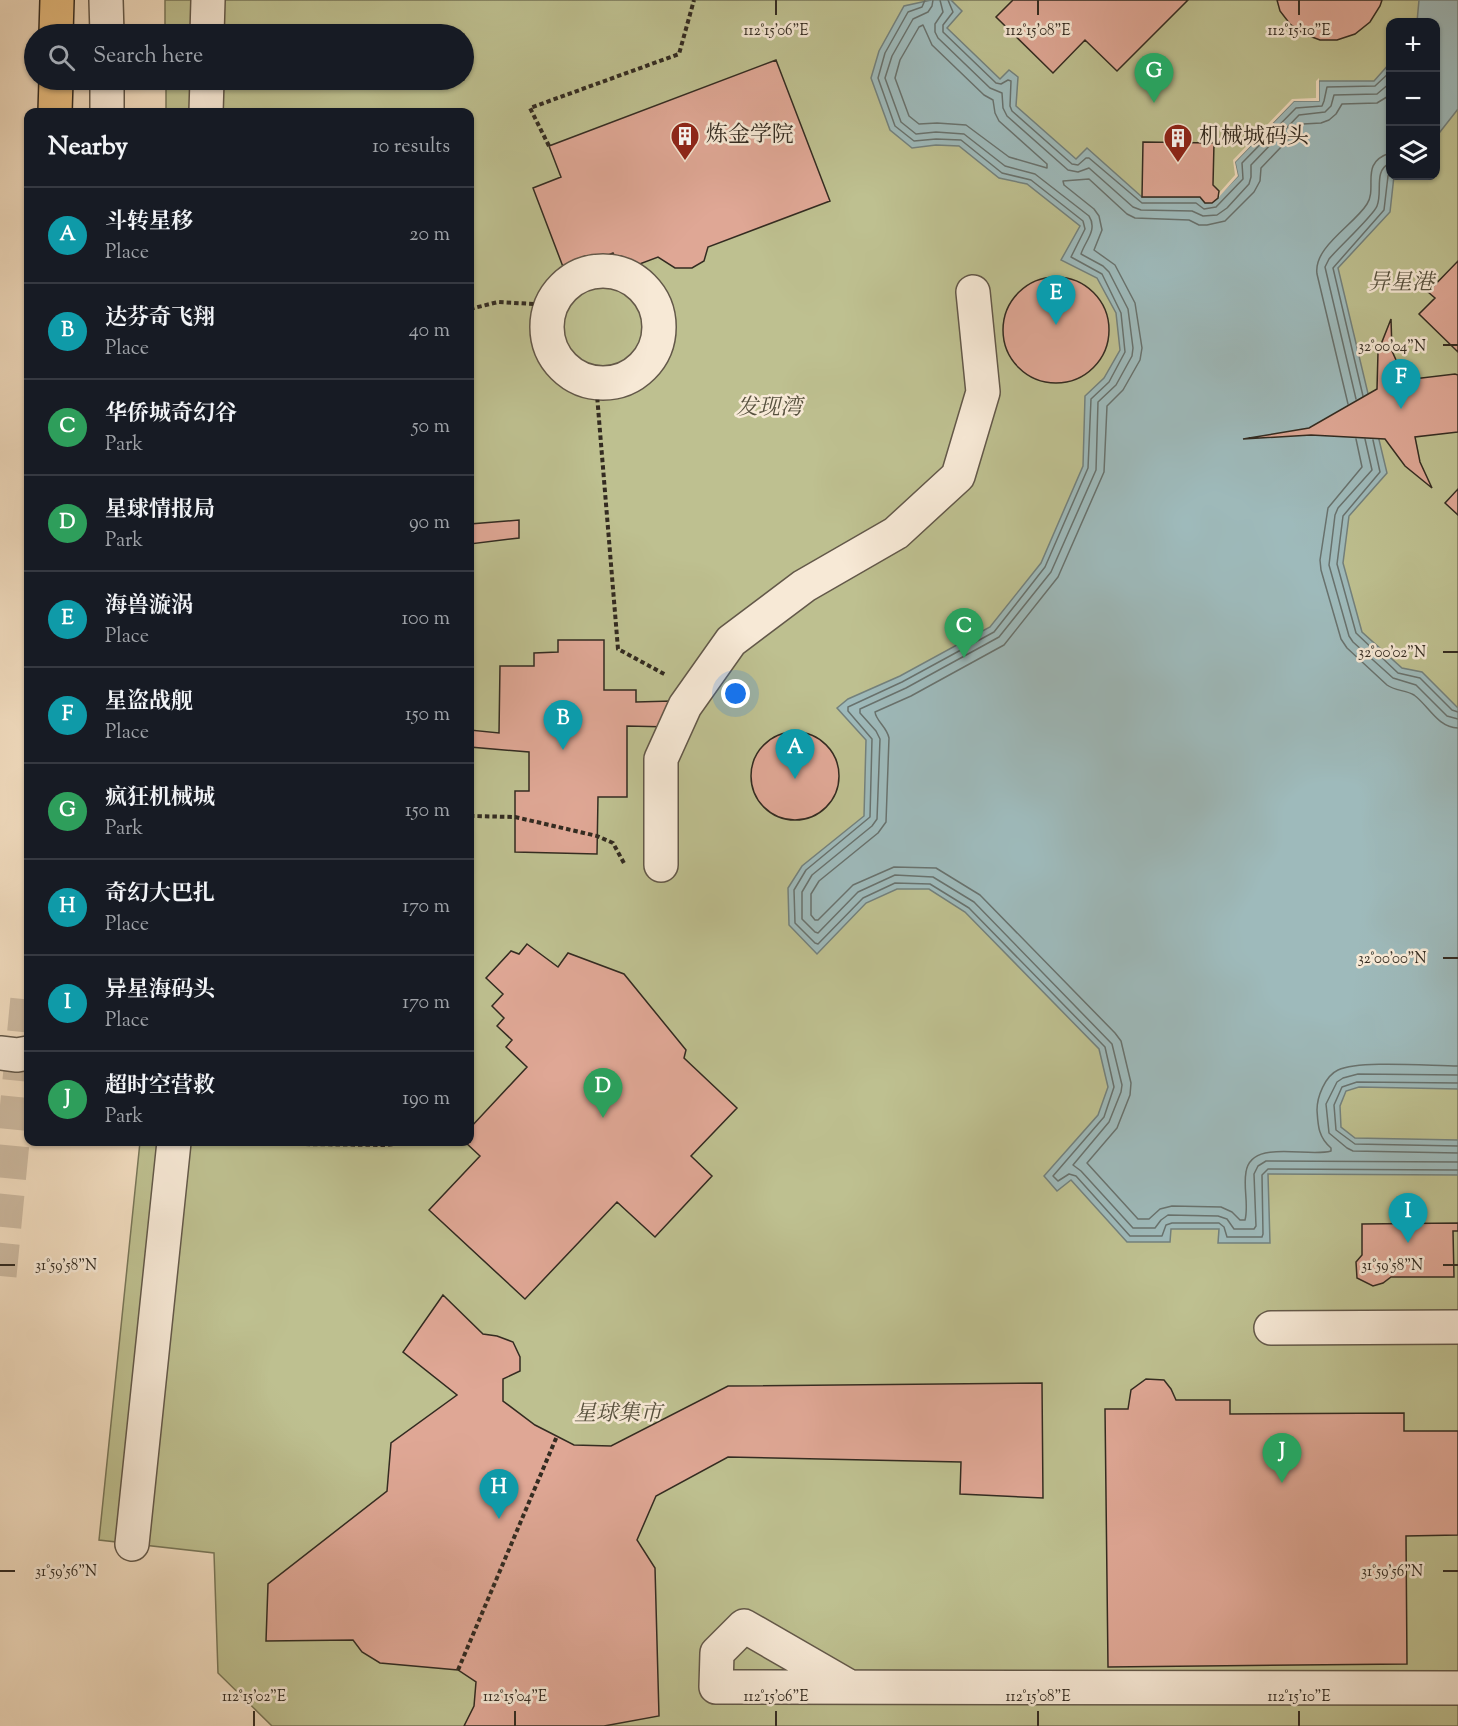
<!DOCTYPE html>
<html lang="en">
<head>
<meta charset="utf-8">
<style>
  :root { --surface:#171b24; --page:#242831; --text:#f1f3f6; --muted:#9ea1a6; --line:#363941; --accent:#c59692 }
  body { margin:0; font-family:"Sorts Mill Goudy","Noto Serif SC",serif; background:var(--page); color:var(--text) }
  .controls { position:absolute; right:18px; top:18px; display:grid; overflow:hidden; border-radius:12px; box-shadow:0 2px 4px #0004 }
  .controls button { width:54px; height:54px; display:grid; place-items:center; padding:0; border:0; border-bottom:2px solid var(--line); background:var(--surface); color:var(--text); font:30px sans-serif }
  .you { position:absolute; left:736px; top:694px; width:21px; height:21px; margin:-15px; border:4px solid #fff; border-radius:50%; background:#1a73e8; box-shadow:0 0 0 9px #1a73e833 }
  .badge { display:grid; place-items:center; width:39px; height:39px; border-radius:50%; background:var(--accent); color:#fff; font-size:20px; font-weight:700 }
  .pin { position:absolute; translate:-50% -50px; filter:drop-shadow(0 2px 3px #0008) }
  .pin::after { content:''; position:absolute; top:32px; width:21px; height:18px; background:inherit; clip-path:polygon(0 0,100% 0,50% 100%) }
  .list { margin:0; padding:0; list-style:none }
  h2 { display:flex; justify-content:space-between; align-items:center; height:78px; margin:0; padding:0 24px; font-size:26px }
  h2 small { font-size:20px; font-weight:400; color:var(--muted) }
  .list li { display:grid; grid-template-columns:39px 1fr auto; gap:18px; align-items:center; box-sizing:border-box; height:96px; padding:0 24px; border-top:2px solid var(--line) }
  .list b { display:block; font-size:22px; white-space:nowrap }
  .list p { margin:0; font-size:20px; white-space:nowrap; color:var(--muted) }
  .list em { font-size:20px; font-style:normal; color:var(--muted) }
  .icon { flex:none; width:33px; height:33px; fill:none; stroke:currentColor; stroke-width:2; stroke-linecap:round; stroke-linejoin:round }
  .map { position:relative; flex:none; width:1458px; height:1726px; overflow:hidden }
  .search { position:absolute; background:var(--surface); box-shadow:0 2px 4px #0004; left:24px; top:24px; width:450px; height:66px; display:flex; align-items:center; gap:15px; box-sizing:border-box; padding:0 21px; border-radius:33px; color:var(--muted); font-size:22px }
  .panel { position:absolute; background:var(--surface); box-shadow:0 2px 4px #0004; left:24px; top:108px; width:450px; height:1038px; border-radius:12px }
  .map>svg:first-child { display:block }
  .green { fill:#bec090; stroke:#787658; stroke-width:1.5; fill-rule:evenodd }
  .water { fill:#9ebabb; stroke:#73817d; stroke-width:1.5 }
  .pier { fill:#f2ddc0 }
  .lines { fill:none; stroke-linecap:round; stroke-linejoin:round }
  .shore { stroke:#68726e; stroke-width:1.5 }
  .building { fill:#dfa795; stroke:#332b21; stroke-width:1.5 }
  .major-tunnel { stroke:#ccb9a0; stroke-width:33; stroke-dasharray:33 16; stroke-linecap:butt }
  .minor-casing { stroke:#635849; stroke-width:36 }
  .major-casing { stroke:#332b21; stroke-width:36 }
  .path { stroke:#332b21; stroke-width:4; stroke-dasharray:4.5 3; stroke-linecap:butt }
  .minor { stroke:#f7e9d6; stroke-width:33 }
  .major { stroke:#e9be80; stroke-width:33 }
  .ticks { fill:none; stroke:#332b21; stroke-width:2 }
  .labels { text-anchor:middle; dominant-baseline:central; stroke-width:5; stroke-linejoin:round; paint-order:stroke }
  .poi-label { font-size:22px; fill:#332b21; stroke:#f7e9d6; text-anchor:start }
  .park-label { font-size:22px; font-style:italic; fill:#56503d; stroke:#f7e9d6 }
  .ticks-label { font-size:15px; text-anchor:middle; fill:#332b21; stroke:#f7e9d6; stroke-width:5; stroke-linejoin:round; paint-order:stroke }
</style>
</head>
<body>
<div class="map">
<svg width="1458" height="1726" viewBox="0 0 1458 1726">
  <rect width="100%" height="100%" fill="#f2ddc0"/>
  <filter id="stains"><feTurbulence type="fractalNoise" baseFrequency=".00333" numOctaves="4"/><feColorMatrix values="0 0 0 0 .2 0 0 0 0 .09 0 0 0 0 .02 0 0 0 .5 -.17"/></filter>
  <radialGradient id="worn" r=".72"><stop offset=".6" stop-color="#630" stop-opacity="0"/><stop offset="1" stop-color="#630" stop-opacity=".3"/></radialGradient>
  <path class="green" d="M165 0H1458V1726H272L218 1673 214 1553 99 1540 140 1142H470V112H166V80H464V34H165ZM1390 22H1436V176H1390Z"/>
  <path class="water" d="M931 0H951L962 11 947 28 1000 79 1009 70 1018 77 1016 106 1076 159 1087 148 1142 197H1200L1205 203 1212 202 1238 176 1235 162 1294 101H1319V81H1374L1390 63V176H1394L1390 212 1338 268 1387 473 1349 516 1343 563 1362 632 1402 668 1422 672 1458 708V1089L1359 1087 1346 1091 1340 1106 1341 1127 1355 1138 1458 1140V1175L1268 1174 1270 1243H1218L1219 1229H1171L1170 1242H1127L1071 1180 1057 1191 1044 1176 1098 1115 1108 1087 1099 1049 965 912 929 889H897L866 903 817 954 789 925 788 888 802 866 864 816 866 740 837 708 848 699 900 676 990 627 1041 563 1083 466 1085 396 1104 378 1120 350 1116 313 1097 278 1061 260 1080 226 1027 184 999 178 959 146 936 145 912 148 890 130 871 78 879 51 904 6Z
    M1419 0H1458V109L1436 137V22H1417Z"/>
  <path class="pier" d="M1319 78V101H1294L1235 162 1238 176 1218 198 1219 193 1235 175 1233 160 1292 99 1316 98V81Z"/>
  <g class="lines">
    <path class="shore" d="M925 0 922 7 908 12 885 53 878 78 895 126 914 141 936 139 961 140 1002 173 1031 180 1083 221 1085 229 1071 257 1102 274 1121 313 1125 352 1109 382 1091 399 1088 468 1045 567 994 632 902 682 848 707V711L872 739 870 817 806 870 794 890 795 923 815 943 818 944 863 898 895 883 930 884 969 908 1105 1047 1114 1087 1104 1117 1053 1176 1058 1181 1069 1174 1076 1176 1130 1236H1162L1166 1225 1172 1223H1219L1224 1227 1227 1237H1262L1263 1234 1262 1175 1268 1169 1458 1170
      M933 0 932 6 928 12 913 19 892 56 885 78 901 122 916 134 936 132 964 134 1005 166 1035 174 1089 216C1098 230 1085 241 1081 254L1103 266 1109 272 1128 309 1133 348 1132 356 1116 385 1098 402 1096 470 1051 572 999 637 906 688 860 709V713L876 731 880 739 877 819 872 826 812 875 802 892V919L815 932 818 933 858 892 895 875 933 877 974 902 1112 1044 1122 1085 1121 1092 1109 1122 1073 1165 1081 1171 1133 1228H1155L1161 1220 1168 1215 1218 1216 1227 1219 1234 1229H1254L1256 1226 1254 1174 1258 1166 1266 1161 1458 1162
      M940 0 943 12 935 24V32L938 38 990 88 1002 93 1003 108 1007 116 1068 170 1078 172 1089 168 1133 207 1141 210 1192 211 1203 216 1217 215 1227 208 1249 184 1251 177V165L1299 115 1325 112 1331 106 1334 95 1377 94 1390 83
      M948 0 953 12 943 25V32L996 83 1001 84 1008 80 1011 81 1010 106 1012 111 1072 164 1078 165 1086 158H1089L1142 203H1196L1204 209 1216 207 1243 179 1242 163 1296 108 1322 106 1324 101 1327 87 1375 86 1390 72
      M923 25 932 45 984 95 993 100 995 113 999 121 1047 164V168L1009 157 966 125 937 123 919 124 909 116 895 78 900 60 919 27Z
      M1390 95 1377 103 1342 104 1336 114 1329 120 1321 123 1303 124 1261 168 1260 181 1254 192 1225 221 1207 225H1199L1189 220 1135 218 1127 214 1089 179 1063 181 1064 185 1094 209 1099 216 1102 230 1094 250 1115 265 1135 303 1142 348 1140 360 1123 390 1107 406 1104 472 1058 577 1004 645 911 696 875 712C876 721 887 727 889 738L886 822 878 833 819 881 811 894V915L815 920H818L853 885 894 867 936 868 980 895 1115 1033 1121 1041 1131 1083 1130 1095 1117 1128 1087 1163 1138 1219H1149L1160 1209 1172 1206 1221 1207 1232 1212 1240 1220H1245C1249 1205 1243 1188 1246 1172 1251 1138 1308 1158 1331 1151V1148C1318 1137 1318 1125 1317 1110 1317 1097 1325 1076 1338 1070 1360 1060 1430 1066 1458 1066
      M1363 396 1333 268 1384 210 1388 176 1390 171
      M1356 399 1325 267 1329 259C1337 249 1374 215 1377 206 1383 191 1373 171 1390 163
      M1348 404 1317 274C1313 247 1354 225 1367 204 1378 187 1359 163 1390 153
      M1356 439 1362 467 1328 508 1320 560 1321 570 1341 639 1347 648 1387 685C1395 691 1406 690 1414 695 1429 706 1437 727 1458 728
      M1365 439 1372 470 1338 508 1335 515 1329 565 1349 636 1353 642 1393 678 1416 685 1447 716 1458 719
      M1373 440 1380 472 1343 516 1337 564 1356 633 1398 673 1420 678 1452 710 1458 712
      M1458 1075 1358 1074 1343 1078 1337 1082 1326 1104 1329 1133 1347 1148 1353 1151 1458 1153
      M1458 1083 1357 1082 1342 1087 1334 1105 1336 1130 1355 1144 1458 1146"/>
  </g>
  <path class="building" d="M1013 0H1188L1117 71 1085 40 1053 73 996 17Z
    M1277 0H1382L1380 6 1370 22 1355 34 1337 40H1320L1304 34 1290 24 1280 11Z
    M776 60 830 201 708 247 704 261 692 268H675L658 257 621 271 613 253 565 272 533 188 561 177 549 146Z
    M1143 142 1214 143 1213 185 1219 191 1218 198 1212 203H1205L1200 197H1142Z
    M1458 261V352L1419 314 1435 298 1428 292Z
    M1003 330a53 53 0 1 1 106 0a53 53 0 1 1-106 0Z
    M1391 319 1392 351 1405 380 1455 374 1458 375V432L1415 437 1420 462 1432 488 1405 466 1385 439 1311 435 1243 439 1309 428 1377 389 1378 352Z
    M1458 489V515L1445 503Z
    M519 520V538L470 544V524Z
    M558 640H604V690H636V702L672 701 671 727 627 726V797H598L597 854 515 852V791H529V752L470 747V730L499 733 500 666H534V653L558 652Z
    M751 776a44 44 0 1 1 88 0a44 44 0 1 1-88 0Z
    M527 944 558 967 568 953 624 974 686 1050 684 1058 737 1108 691 1156 712 1176 655 1237 617 1202 525 1299 429 1210 480 1156 465 1142H470V1128L527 1067 506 1047 512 1040 497 1026 504 1018 492 1006 503 994 486 978 511 951 519 954Z
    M1458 1223V1231H1453L1454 1277H1391L1383 1283 1373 1286 1357 1278 1356 1262 1362 1255V1224Z
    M443 1295 483 1334 497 1336 513 1342 520 1357V1371L503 1379V1401L535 1425 574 1445 611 1446 728 1386 1042 1383 1043 1498 960 1494 961 1462 728 1457 656 1496 637 1540 655 1568 659 1716 604 1726H464L474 1706 476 1682 458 1670 380 1663 362 1652 353 1640 266 1641 268 1584 387 1491 391 1443 457 1395 403 1352Z
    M1146 1379 1164 1380 1171 1389 1176 1400H1230V1414L1404 1413V1431H1458V1535L1406 1536 1407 1664 1108 1667 1105 1409H1128L1131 1390Z"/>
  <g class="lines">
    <path class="major-tunnel" d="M0 1276 28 987"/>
    <g class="minor-casing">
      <path id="minor" d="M106 0 107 34
        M207 34 208 0
        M107 80V112
        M206 112 207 80
        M547 327a56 56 0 1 1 112 0a56 56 0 1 1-112 0Z
        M661 865V759L685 706 731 641 804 586 896 533 958 476 983 392 973 292
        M0 1053 17 1055 28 1053
        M1271 1328 1458 1327
        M132 1544 174 1142
        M850 1687 744 1626 717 1653 716 1687 1458 1688"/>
    </g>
    <g class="major-casing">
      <path id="major" d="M56 34 57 0
        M55 112 56 80"/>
    </g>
    <path class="path" d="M549 146 530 108 679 54 694 0
      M470 309 498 302 551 305
      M596 383 618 649 666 675
      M470 833 472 816 515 817 597 836 613 843 625 865
      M208 1143 386 1145 412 1142
      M458 1670 557 1436"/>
    <use href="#minor" class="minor"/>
    <use href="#major" class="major"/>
  </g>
  <path class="ticks" d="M776 0V15M1038 0V15M1299 0V15M1443 345H1458M1443 652H1458M1443 958H1458M0 1265H15M1443 1265H1458M0 1571H15M1443 1571H1458M254 1711V1726M515 1711V1726M776 1711V1726M1038 1711V1726M1299 1711V1726"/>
  <defs>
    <g id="building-pin" transform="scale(1.5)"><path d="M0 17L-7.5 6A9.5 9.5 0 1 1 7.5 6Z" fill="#8f2418" stroke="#f7e9d6"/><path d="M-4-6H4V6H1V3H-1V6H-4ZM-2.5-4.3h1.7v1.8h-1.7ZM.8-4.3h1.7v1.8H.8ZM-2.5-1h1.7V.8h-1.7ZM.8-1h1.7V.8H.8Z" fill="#fff"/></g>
  </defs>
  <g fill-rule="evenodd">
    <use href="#building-pin" x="685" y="136"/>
    <use href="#building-pin" x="1178" y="138"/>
  </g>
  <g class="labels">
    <g class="poi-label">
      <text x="706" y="136">炼金学院</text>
      <text x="1199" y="138">机械城码头</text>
    </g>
    <g class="park-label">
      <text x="1401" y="284">异星港</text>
      <text x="769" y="409">发现湾</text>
      <text x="618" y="1415">星球集市</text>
    </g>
  </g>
  <g class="ticks-label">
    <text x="776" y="35">112°15'06"E</text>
    <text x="1038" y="35">112°15'08"E</text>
    <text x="1299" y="35">112°15'10"E</text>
    <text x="1392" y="351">32°00'04"N</text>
    <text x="1392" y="657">32°00'02"N</text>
    <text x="1392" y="963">32°00'00"N</text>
    <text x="66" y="1270">31°59'58"N</text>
    <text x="1392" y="1270">31°59'58"N</text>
    <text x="66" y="1576">31°59'56"N</text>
    <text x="1392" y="1576">31°59'56"N</text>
    <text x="254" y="1701">112°15'02"E</text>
    <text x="515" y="1701">112°15'04"E</text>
    <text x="776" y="1701">112°15'06"E</text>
    <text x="1038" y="1701">112°15'08"E</text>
    <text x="1299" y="1701">112°15'10"E</text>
  </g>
  <rect width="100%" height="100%" filter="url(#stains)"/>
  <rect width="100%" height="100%" fill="url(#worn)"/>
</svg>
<div class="controls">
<button>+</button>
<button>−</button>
<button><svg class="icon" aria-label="layers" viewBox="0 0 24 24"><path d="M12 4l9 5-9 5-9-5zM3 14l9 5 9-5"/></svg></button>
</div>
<div class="you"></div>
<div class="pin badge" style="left:795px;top:779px;background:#0f9aa8">A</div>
<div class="pin badge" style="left:563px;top:750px;background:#0f9aa8">B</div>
<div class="pin badge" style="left:964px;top:658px;background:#2e9e5b">C</div>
<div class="pin badge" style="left:603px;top:1118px;background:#2e9e5b">D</div>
<div class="pin badge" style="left:1056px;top:325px;background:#0f9aa8">E</div>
<div class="pin badge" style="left:1401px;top:409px;background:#0f9aa8">F</div>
<div class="pin badge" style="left:1154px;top:103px;background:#2e9e5b">G</div>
<div class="pin badge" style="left:499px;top:1519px;background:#0f9aa8">H</div>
<div class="pin badge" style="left:1408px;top:1243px;background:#0f9aa8">I</div>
<div class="pin badge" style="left:1282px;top:1483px;background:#2e9e5b">J</div>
<div class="search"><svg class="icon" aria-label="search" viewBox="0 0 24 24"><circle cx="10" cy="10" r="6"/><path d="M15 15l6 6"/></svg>Search here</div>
<section class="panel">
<h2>Nearby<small>10 results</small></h2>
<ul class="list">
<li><span class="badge" style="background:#0f9aa8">A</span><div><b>斗转星移</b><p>Place</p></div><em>20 m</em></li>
<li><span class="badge" style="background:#0f9aa8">B</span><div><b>达芬奇飞翔</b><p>Place</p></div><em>40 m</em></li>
<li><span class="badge" style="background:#2e9e5b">C</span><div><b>华侨城奇幻谷</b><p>Park</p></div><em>50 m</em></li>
<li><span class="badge" style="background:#2e9e5b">D</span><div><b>星球情报局</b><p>Park</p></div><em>90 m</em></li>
<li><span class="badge" style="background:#0f9aa8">E</span><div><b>海兽漩涡</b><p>Place</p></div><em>100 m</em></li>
<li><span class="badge" style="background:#0f9aa8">F</span><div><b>星盗战舰</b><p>Place</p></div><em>150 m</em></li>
<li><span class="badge" style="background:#2e9e5b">G</span><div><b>疯狂机械城</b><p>Park</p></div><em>150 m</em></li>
<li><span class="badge" style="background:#0f9aa8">H</span><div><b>奇幻大巴扎</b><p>Place</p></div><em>170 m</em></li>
<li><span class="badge" style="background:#0f9aa8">I</span><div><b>异星海码头</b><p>Place</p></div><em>170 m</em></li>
<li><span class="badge" style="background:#2e9e5b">J</span><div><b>超时空营救</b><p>Park</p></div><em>190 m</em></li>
</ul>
</section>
</div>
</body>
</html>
